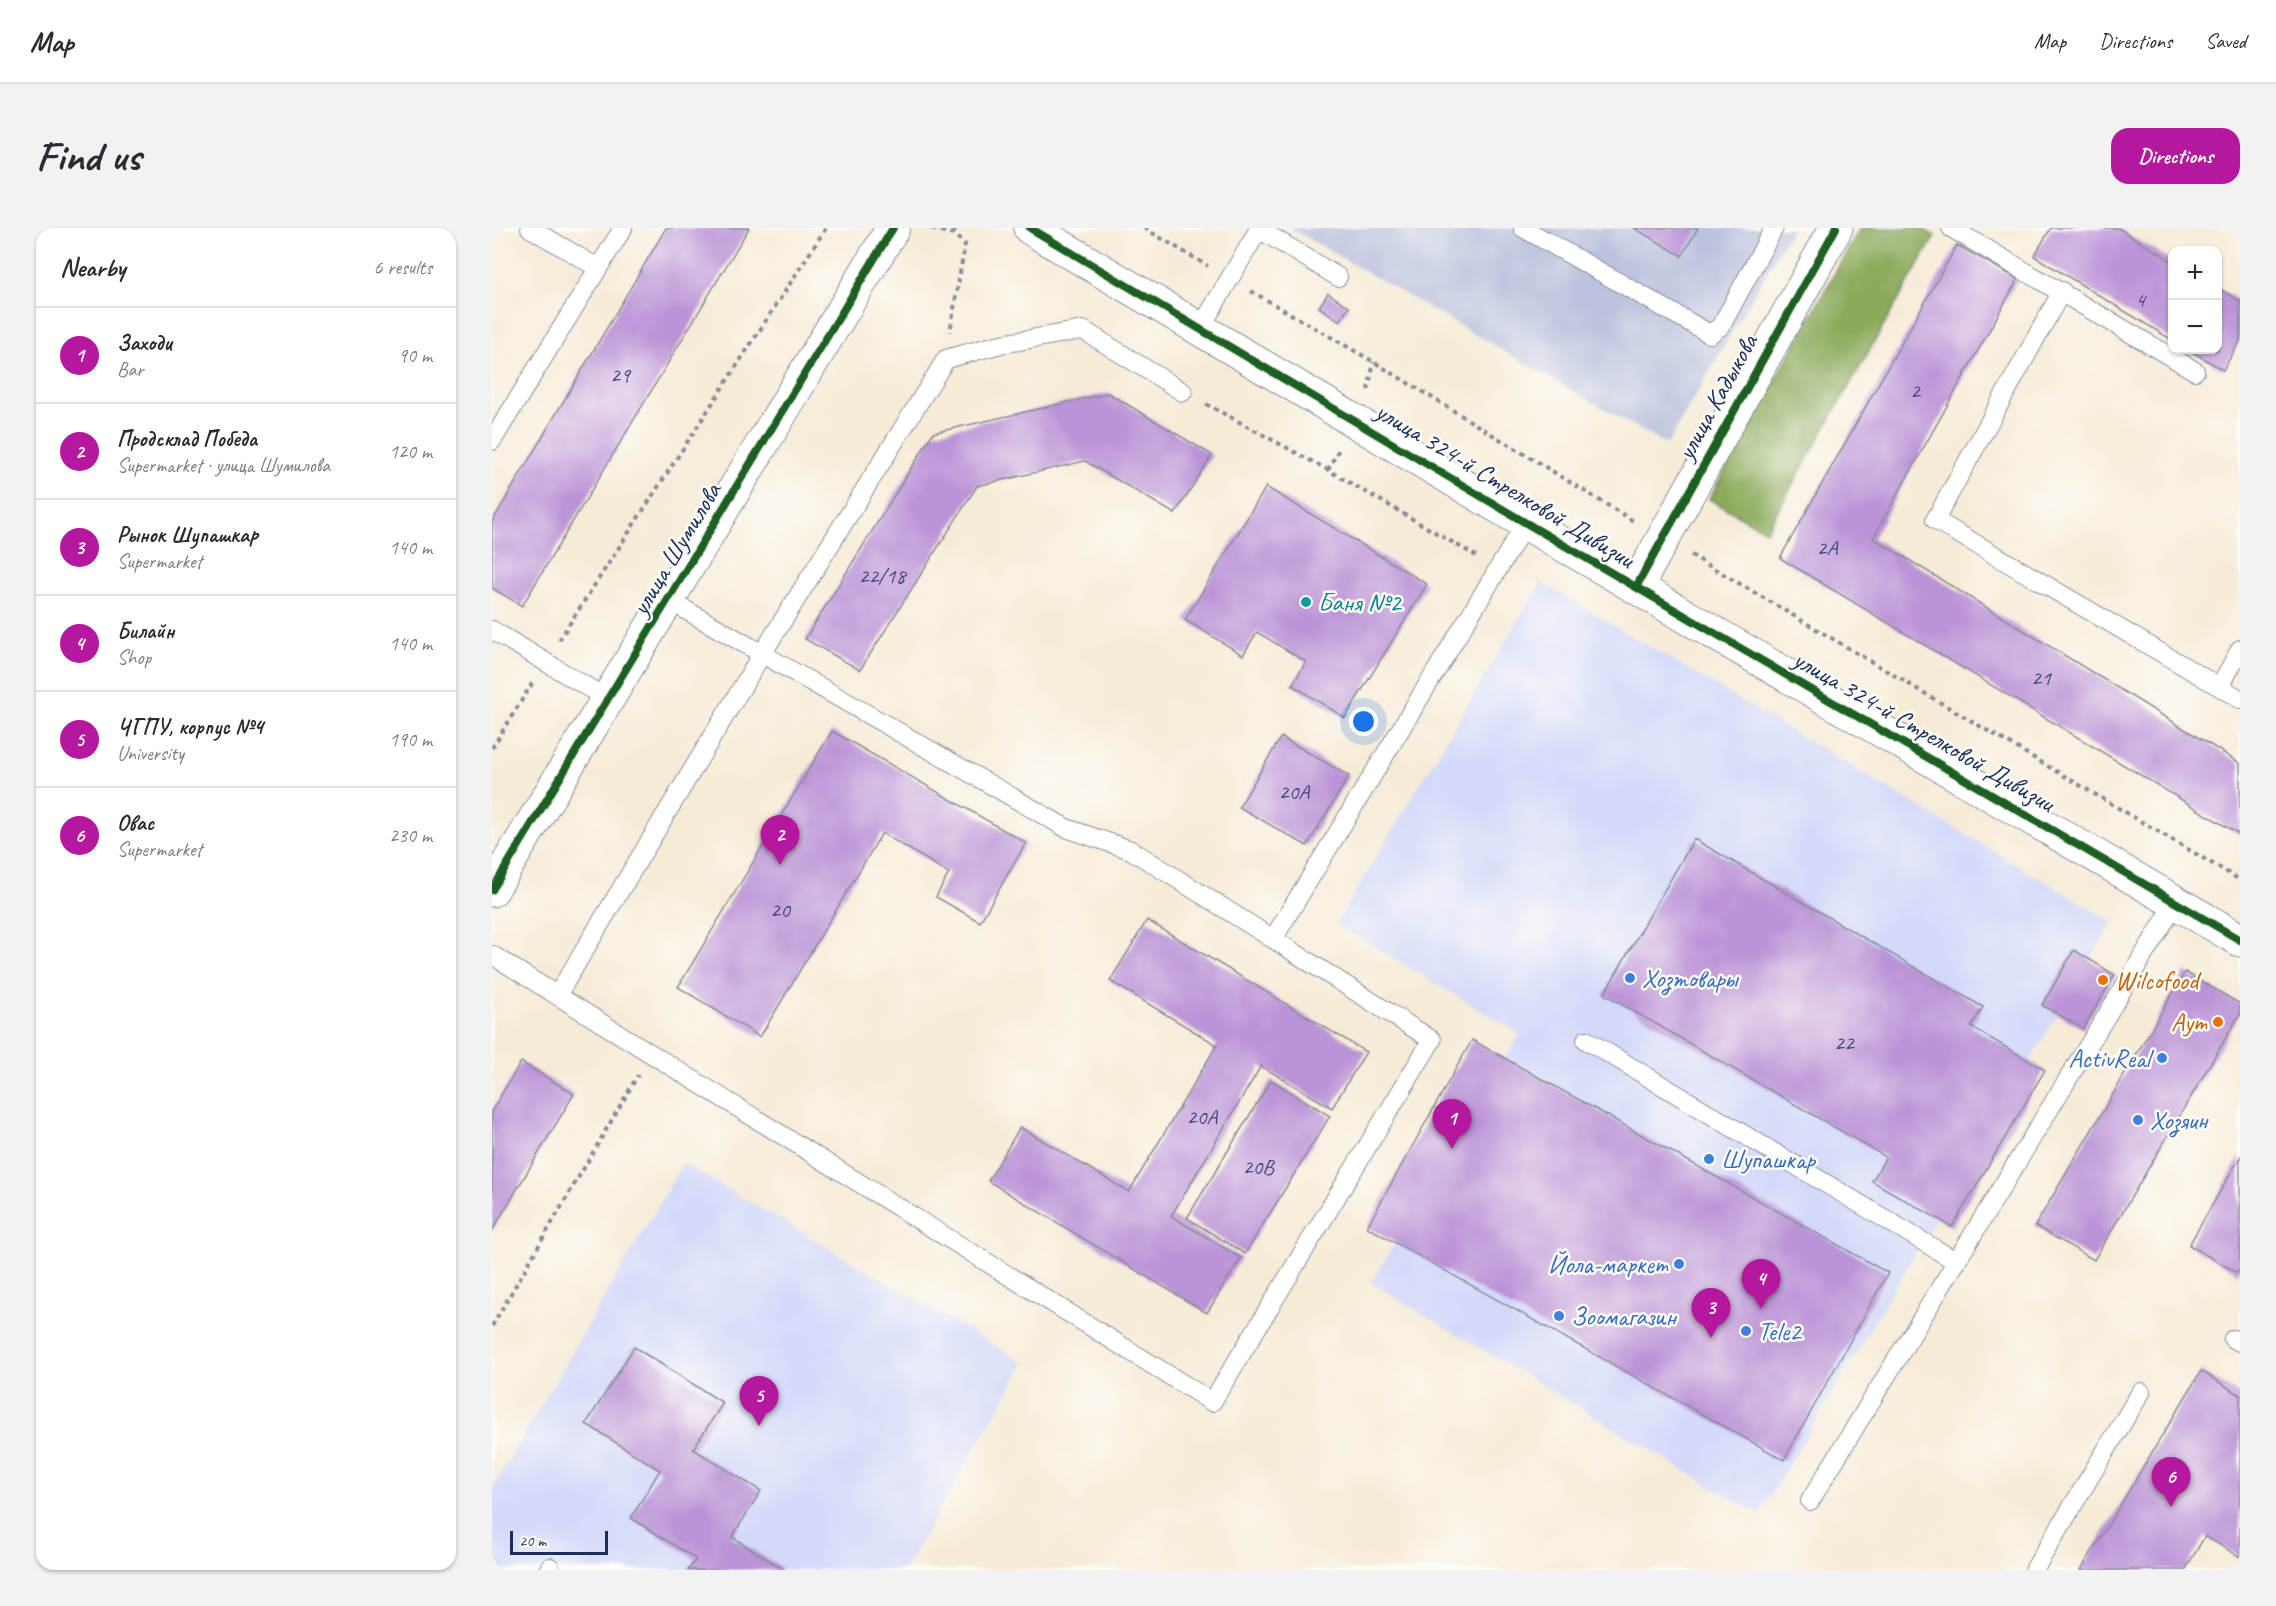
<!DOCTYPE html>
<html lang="en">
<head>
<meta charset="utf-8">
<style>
  :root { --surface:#fff; --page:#f2f2f3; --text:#2b2b33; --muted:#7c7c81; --line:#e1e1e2; --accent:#b5179e }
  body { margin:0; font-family:Caveat,sans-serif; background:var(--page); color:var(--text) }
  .controls { position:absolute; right:18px; top:18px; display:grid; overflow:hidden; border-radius:12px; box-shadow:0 2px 4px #0004 }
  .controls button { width:54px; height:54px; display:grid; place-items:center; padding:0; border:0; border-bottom:2px solid var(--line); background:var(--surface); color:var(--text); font:30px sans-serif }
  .scale { position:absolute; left:18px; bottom:15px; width:98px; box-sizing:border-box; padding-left:6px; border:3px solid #1b2f5e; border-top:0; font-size:16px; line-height:21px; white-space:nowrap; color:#1b2f5e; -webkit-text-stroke:4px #fdfcf7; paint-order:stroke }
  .you { position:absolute; left:872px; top:494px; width:21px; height:21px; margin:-15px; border:4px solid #fff; border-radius:50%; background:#1a73e8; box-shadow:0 0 0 9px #1a73e833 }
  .badge { display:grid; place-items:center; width:39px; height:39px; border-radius:50%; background:var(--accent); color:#fff; font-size:20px; font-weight:700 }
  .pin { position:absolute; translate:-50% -50px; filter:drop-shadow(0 2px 3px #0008) }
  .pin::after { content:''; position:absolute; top:32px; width:21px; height:18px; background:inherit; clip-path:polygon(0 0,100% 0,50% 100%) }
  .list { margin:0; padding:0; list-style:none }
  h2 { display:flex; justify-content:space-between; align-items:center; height:78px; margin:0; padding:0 24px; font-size:26px }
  h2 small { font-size:20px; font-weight:400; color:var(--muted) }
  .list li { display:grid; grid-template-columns:39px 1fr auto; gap:18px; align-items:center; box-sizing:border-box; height:96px; padding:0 24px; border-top:2px solid var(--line) }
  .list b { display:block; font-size:22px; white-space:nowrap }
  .list p { margin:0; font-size:20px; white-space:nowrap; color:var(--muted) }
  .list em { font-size:20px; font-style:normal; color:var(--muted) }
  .map { position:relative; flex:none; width:1748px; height:1342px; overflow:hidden; border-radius:18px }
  header { display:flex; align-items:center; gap:36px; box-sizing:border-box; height:84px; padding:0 30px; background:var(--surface); border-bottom:2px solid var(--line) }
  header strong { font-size:28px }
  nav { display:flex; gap:33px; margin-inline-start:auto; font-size:21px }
  .intro { display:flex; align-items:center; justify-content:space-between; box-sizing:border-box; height:144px; padding:0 36px }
  h1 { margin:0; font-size:42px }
  .button { padding:15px 27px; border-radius:18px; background:var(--accent); color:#fff; font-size:21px; font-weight:700 }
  main { display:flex; gap:36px; padding:0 36px }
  aside { flex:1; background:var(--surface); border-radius:18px; box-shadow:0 2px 4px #0004 }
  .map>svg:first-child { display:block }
  .built { fill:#d3d9f9 }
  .industrial { fill:#bcc3de }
  .forest { fill:#8caa5c; stroke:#546c5d; stroke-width:1.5 }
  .building { fill:#bb93d7 }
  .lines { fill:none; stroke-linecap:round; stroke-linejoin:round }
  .service-casing { stroke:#888d9a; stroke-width:20 }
  .minor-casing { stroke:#888d9a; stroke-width:35 }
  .path { stroke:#888d9a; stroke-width:4; stroke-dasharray:4.5 4.5; stroke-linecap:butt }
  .service { stroke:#fff; stroke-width:18 }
  .minor { stroke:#fff; stroke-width:33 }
  .cycleway-casing { stroke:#fdfcf7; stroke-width:11 }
  .cycleway { stroke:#1b5e20; stroke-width:8 }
  .culture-dot { fill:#0f9aa8; stroke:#fdfcf7; stroke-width:2 }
  .shop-dot { fill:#3f7fe0; stroke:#fdfcf7; stroke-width:2 }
  .food-dot { fill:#e8710a; stroke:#fdfcf7; stroke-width:2 }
  .labels { text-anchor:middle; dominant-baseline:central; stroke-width:5; stroke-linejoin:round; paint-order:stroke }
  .number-label { font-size:22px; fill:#43487c }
  .street-label { font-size:26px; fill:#1b2f5e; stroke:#fdfcf7 }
  .culture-label { font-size:26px; fill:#0d838f; stroke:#fdfcf7; text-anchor:start }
  .shop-label { font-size:26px; fill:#366cbe; stroke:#fdfcf7; text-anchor:start }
  .food-label { font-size:26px; fill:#c56008; stroke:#fdfcf7; text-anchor:start }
</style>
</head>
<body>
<header>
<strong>Map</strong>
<nav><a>Map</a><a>Directions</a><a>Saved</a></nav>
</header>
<div class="intro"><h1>Find us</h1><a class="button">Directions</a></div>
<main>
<aside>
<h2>Nearby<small>6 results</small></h2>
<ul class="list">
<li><span class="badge">1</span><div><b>Заходи</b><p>Bar</p></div><em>90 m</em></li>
<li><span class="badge">2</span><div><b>Продсклад Победа</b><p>Supermarket · улица Шумилова</p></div><em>120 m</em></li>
<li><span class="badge">3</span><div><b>Рынок Шупашкар</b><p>Supermarket</p></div><em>140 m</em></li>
<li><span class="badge">4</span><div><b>Билайн</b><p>Shop</p></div><em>140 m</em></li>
<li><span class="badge">5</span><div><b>ЧГПУ, корпус №4</b><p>University</p></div><em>190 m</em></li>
<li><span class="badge">6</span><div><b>Овас</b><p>Supermarket</p></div><em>230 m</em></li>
</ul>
</aside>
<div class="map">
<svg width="1748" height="1342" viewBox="0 0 1748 1342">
  <rect width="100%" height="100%" fill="#fdfcf7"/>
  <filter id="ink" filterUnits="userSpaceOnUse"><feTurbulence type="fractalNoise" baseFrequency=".0167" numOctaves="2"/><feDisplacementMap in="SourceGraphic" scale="12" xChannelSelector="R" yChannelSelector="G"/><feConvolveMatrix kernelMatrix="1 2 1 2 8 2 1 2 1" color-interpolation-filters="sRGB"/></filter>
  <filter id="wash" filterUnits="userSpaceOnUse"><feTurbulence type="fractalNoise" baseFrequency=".008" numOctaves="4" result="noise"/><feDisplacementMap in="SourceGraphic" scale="24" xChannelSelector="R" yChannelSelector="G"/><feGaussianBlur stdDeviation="1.35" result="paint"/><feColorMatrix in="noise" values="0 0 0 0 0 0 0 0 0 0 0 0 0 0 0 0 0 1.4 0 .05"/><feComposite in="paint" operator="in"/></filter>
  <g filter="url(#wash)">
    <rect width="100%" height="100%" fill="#f6ebd7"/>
    <path class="built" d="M1049 354 1621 694 1267 1287 879 1055 1028 806 844 696Z
      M191 935 533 1135 412 1342H0V1261Z"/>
    <path class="industrial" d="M798 0H1300L1175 217Z"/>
    <path class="forest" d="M1368 0H1430L1443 8 1274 303 1217 271Z"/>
    <g id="blocks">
      <path class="building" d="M174 0H257L30 378 0 360V294Z
        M1142 0H1206L1190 28Z
        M1559 0H1626L1680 33V112L1542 28Z
        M1465 17 1526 51 1381 310 1748 535V607L1288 330Z
        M1726 60 1748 73V113L1731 142 1697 122H1726Z
        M836 65 857 79 848 93 827 79Z
        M616 165 720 227 683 286 593 233 485 258 368 442 313 411 441 205Z
        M774 259 935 356 853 490 800 457 814 434 765 404 751 427 693 392Z
        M340 503 534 615 488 694 444 669 457 645 390 605 268 809 186 759Z
        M789 509 857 548 815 618 747 579Z
        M1202 611 1491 779 1479 799 1553 842 1460 999 1380 953 1394 929 1112 766Z
        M655 692 874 824 840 880 769 838 679 988 749 1030 715 1085 496 953 528 899 637 964 725 817 618 753Z
        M1582 722 1623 747 1591 801 1550 777Z
        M1693 744 1748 776V786L1602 1032 1543 998Z
        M980 812 1396 1045 1292 1232 875 999Z
        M29 834 82 866 0 1003V882Z
        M779 852 838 888 753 1026 695 990Z
        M1748 929V1041L1745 1045 1697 1017Z
        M142 1119 231 1175 201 1221 269 1263 240 1309 293 1342H196L204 1331 139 1290 168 1242 94 1196Z
        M1709 1143 1748 1167V1329L1713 1308 1693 1342H1589Z"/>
    </g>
  </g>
  <g filter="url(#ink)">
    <use href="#blocks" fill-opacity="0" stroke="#888d9a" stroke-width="1.5"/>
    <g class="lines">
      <g class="service-casing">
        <path id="service" d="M38 0 106 40
          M1031 0 1218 106 1229 98 1282 0
          M1459 0 1703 143
          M1570 63 1443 292 1748 471
          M708 101 767 1 846 49
          M0 213 131 0
          M178 373 574 600 639 622 781 711
          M0 402 117 472
          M1728 459 1748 421
          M0 727 720 1174 940 812 781 711 1034 295
          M66 766 270 426 454 131 509 116 591 102 691 164
          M1094 812 1465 1034
          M1741 1111 1748 1114
          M1318 1273 1684 674
          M56 1342 58 1339
          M1542 1342 1649 1164"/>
      </g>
      <g class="minor-casing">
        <path id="minor" d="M538 0 1034 295 1748 712
          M1144 359 1344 0
          M0 662 401 0"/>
      </g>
      <path class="path" d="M652 0 716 38
        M440 1 461 6 473 16 458 104
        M461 6 464 0
        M759 63 882 134 1143 294
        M876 162 882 134
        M714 176 836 242 984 328
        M836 242 847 221
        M1199 327 1748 652
        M67 412 334 0
        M0 520 41 454
        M0 1098 146 847"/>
      <use href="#service" class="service"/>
      <use href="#minor" class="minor"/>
      <g class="cycleway-casing">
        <path id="cycleway" d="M538 0 1034 295 1748 712
          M1144 359 1344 0
          M0 662 401 0"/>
      </g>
      <use href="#cycleway" class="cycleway"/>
    </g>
  </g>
  <circle class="culture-dot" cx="814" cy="374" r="6"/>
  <g class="shop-dot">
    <circle cx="1138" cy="750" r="6"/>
    <circle cx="1670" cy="830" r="6"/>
    <circle cx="1646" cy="892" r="6"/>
    <circle cx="1217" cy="931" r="6"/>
    <circle cx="1187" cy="1036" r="6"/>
    <circle cx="1067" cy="1088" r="6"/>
    <circle cx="1254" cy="1103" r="6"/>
  </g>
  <g class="food-dot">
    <circle cx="1611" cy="752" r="6"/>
    <circle cx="1726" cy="794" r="6"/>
  </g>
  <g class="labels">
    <g class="number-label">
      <text x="1648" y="72">4</text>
      <text x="128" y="147">29</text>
      <text x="1423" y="163">2</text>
      <text x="1335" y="320">2А</text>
      <text x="390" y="348">22/18</text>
      <text x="1549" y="450">21</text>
      <text x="802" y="564">20А</text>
      <text x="288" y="682">20</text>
      <text x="1352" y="815">22</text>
      <text x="710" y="889">20А</text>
      <text x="766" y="939">20В</text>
    </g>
    <g class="street-label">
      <text transform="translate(1225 169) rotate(-61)">улица Кадыкова</text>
      <text transform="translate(1013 257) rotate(31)">улица 324-й Стрелковой Дивизии</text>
      <text transform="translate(184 321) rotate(-59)">улица Шумилова</text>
      <text transform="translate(1432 503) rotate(30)">улица 324-й Стрелковой Дивизии</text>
    </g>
    <g class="culture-label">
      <text x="826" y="374">Баня №2</text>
    </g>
    <g class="shop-label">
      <text x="1150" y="750">Хозтовары</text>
      <text x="1658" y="830" text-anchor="end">ActivReal</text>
      <text x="1658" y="892">Хозяин</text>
      <text x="1229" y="931">Шупашкар</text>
      <text x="1175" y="1036" text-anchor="end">Йола-маркет</text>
      <text x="1079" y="1088">Зоомагазин</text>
      <text x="1266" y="1103">Tele2</text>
    </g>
    <g class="food-label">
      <text x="1623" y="752">Wilcofood</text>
      <text x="1714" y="794" text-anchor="end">Аут</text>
    </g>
  </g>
</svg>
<div class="controls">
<button>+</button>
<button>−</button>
</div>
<div class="scale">20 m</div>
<div class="you"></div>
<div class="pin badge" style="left:960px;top:921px">1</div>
<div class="pin badge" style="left:288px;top:637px">2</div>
<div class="pin badge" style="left:1219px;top:1110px">3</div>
<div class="pin badge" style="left:1269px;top:1081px">4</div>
<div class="pin badge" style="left:267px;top:1198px">5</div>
<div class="pin badge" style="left:1679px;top:1279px">6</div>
</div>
</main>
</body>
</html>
